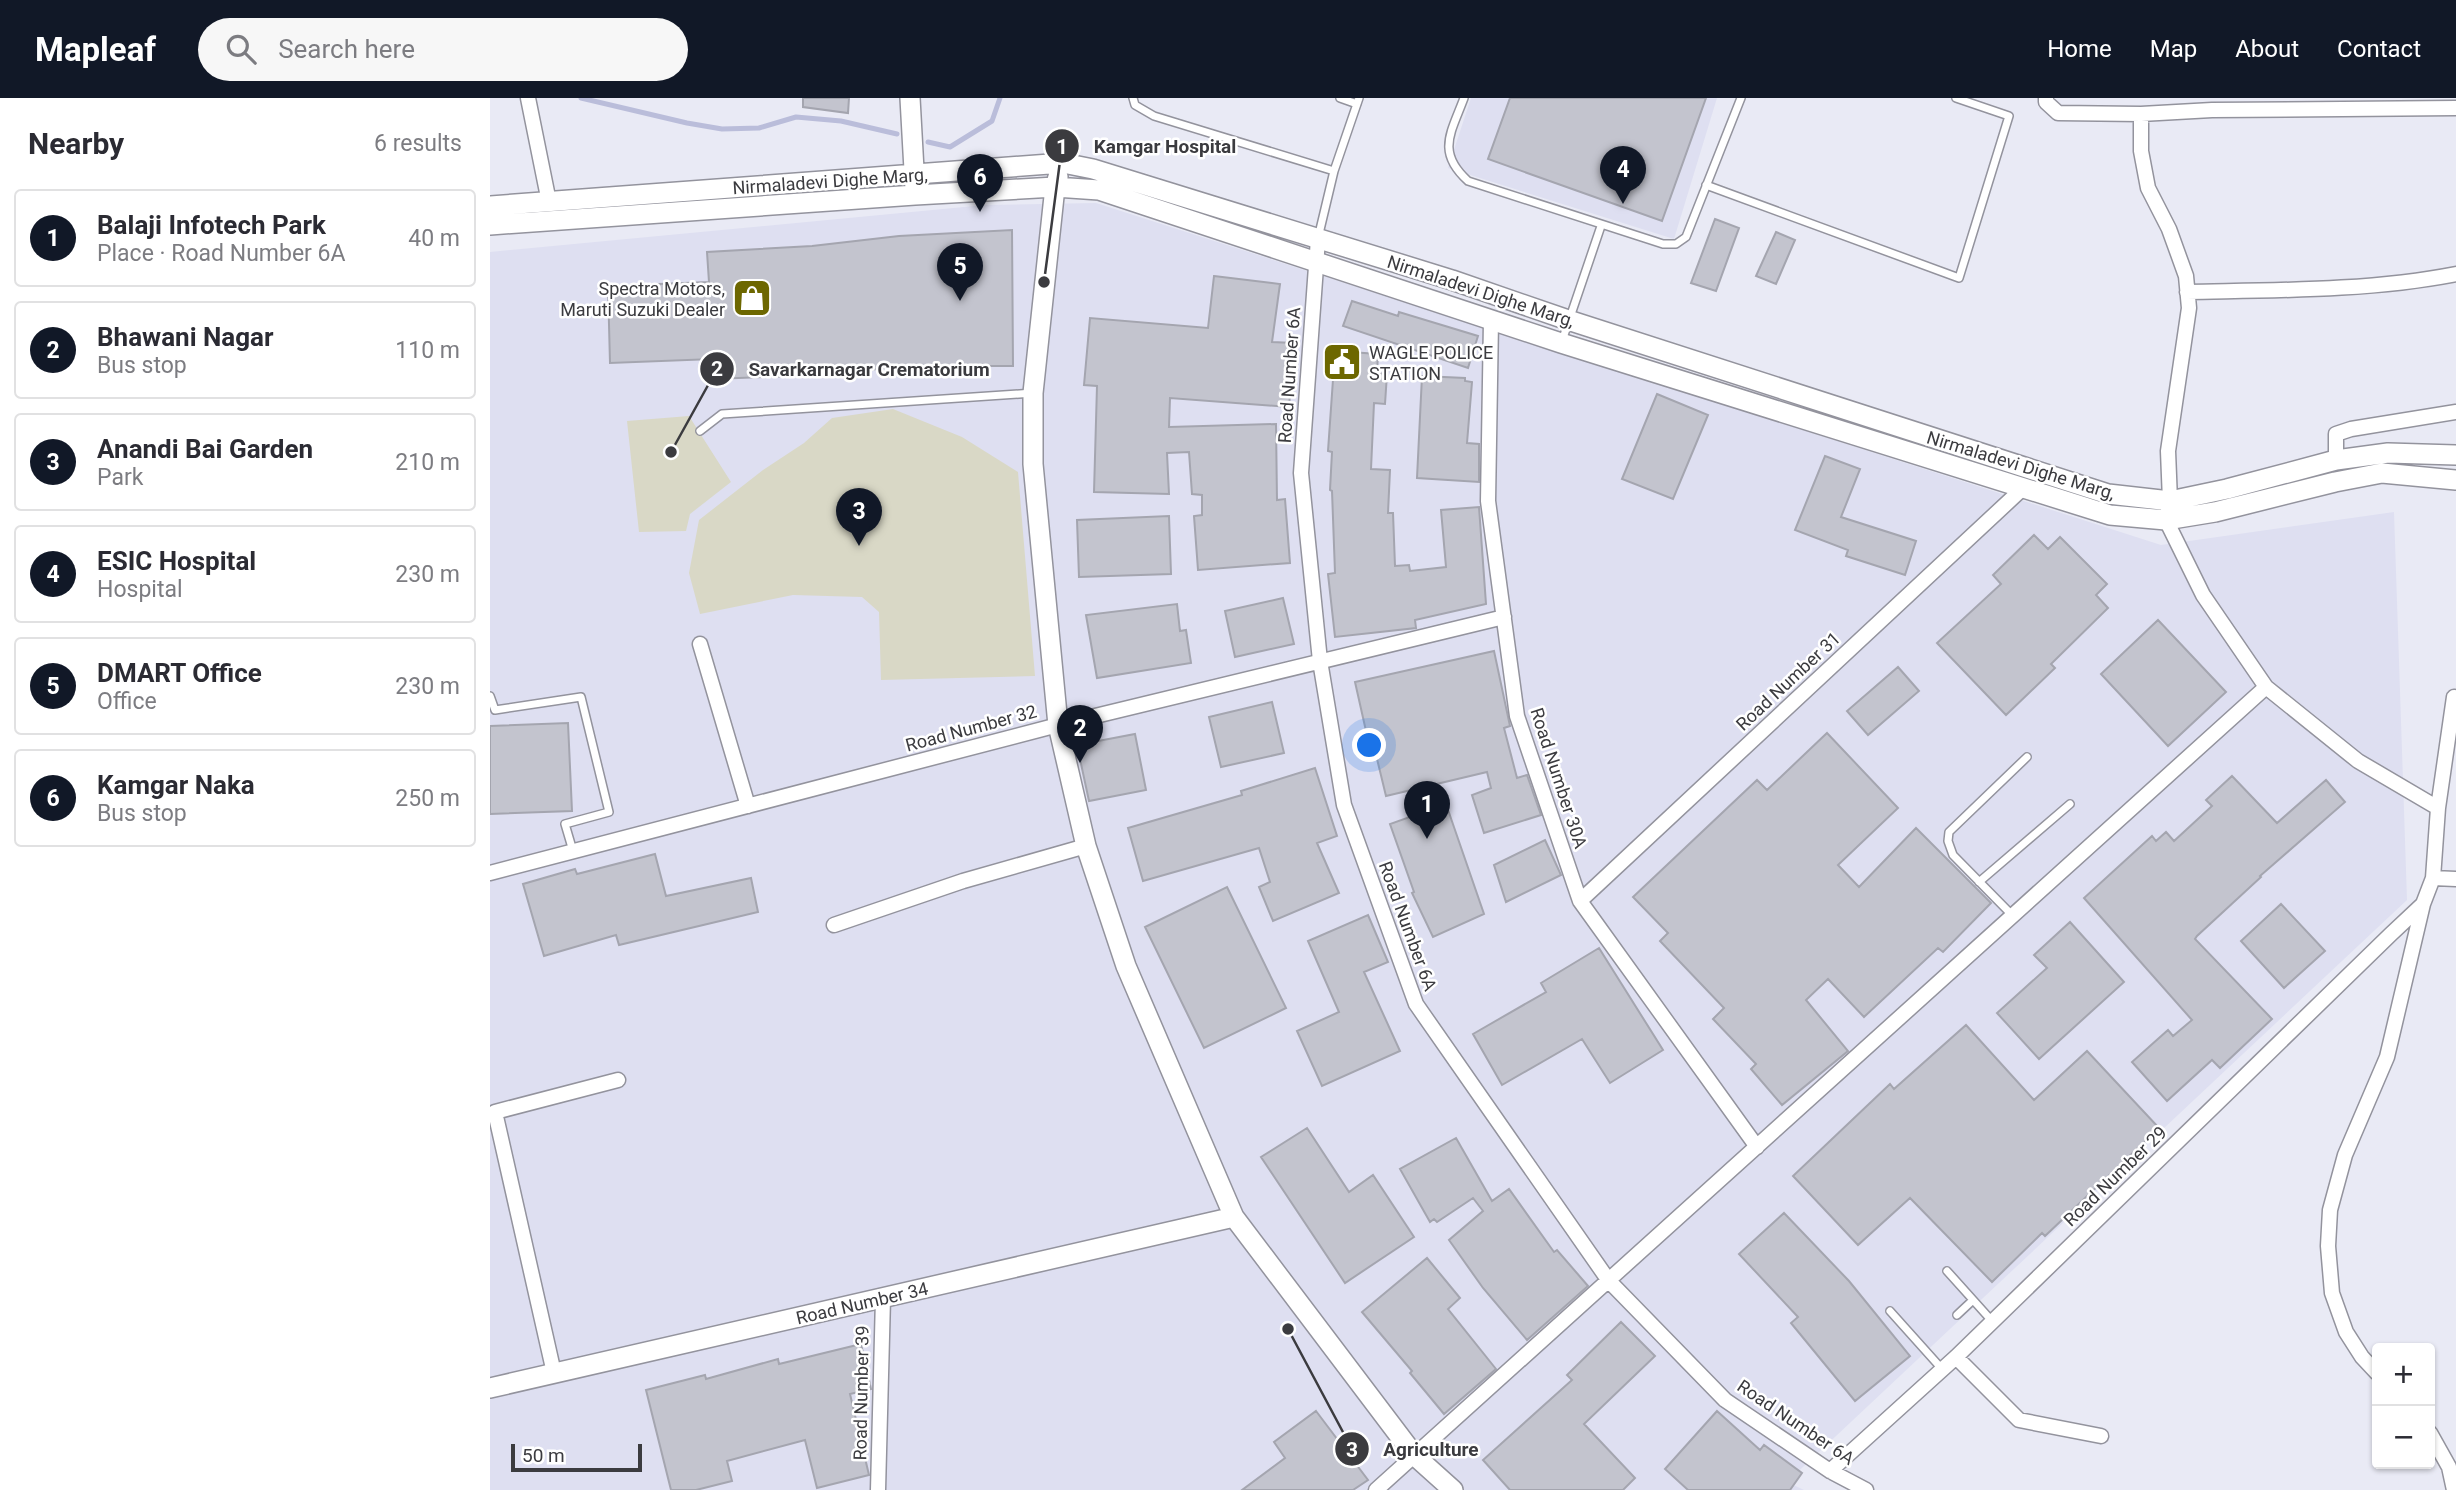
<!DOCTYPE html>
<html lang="en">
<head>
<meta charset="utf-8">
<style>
  :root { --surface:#fff; --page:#f7f7f7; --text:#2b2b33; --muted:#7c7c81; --line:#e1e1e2; --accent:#111827 }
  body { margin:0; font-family:Roboto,sans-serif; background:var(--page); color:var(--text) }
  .controls { position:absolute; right:21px; bottom:21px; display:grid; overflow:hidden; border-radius:7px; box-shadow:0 2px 5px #0004 }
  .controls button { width:63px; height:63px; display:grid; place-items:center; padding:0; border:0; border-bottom:2px solid var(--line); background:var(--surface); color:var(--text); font:35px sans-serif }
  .scale { position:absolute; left:21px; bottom:18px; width:131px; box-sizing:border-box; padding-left:7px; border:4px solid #3b3b3f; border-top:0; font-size:19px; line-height:24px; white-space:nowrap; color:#3b3b3f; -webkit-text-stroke:5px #fff; paint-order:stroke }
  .you { position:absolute; left:880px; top:648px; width:24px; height:24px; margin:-18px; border:5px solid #fff; border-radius:50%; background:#1a73e8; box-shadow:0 0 0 10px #1a73e833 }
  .badge { display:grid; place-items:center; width:46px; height:46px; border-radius:50%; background:var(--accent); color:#fff; font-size:23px; font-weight:700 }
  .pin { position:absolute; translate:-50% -58px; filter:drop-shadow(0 2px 4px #0008) }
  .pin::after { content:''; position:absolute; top:37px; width:24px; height:21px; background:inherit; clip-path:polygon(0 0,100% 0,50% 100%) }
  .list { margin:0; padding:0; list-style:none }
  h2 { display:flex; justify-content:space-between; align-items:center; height:91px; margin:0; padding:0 28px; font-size:30px }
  h2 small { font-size:23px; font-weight:400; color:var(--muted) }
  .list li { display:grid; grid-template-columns:46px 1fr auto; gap:21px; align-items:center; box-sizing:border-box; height:98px; margin:0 14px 14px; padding:0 14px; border:2px solid var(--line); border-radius:7px }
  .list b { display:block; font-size:26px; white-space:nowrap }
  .list p { margin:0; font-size:23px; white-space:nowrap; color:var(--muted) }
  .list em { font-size:23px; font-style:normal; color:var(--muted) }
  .icon { flex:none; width:38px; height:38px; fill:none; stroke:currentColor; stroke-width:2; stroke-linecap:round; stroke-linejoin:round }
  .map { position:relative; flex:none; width:1966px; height:1392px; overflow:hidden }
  header { display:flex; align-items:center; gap:42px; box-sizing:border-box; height:98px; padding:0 35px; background:var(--accent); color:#fff }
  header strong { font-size:33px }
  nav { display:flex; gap:38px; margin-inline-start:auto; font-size:24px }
  .search { width:490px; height:63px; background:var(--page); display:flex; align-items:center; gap:18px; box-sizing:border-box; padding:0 24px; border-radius:38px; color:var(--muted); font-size:26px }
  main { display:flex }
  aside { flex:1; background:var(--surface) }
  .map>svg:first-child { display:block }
  .built { fill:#dedff1 }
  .green { fill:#d9d8c6 }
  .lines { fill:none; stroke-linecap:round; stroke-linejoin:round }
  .stream { stroke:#babdda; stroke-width:5 }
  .building { fill:#c3c4ce; stroke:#a4a5af; stroke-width:2 }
  .lane-casing { stroke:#93939d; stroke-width:10 }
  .street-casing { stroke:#93939d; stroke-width:17 }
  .secondary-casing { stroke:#93939d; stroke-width:22 }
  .lane { stroke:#fff; stroke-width:7 }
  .street { stroke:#fff; stroke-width:14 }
  .secondary { stroke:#fff; stroke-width:19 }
  .labels { text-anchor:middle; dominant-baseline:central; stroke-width:5; stroke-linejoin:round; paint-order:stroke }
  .street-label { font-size:18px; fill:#3b3b3f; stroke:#fff }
  .poi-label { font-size:18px; fill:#3b3b3f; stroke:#fff; text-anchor:end }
  .leader { fill:none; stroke:#3b3b3f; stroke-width:2.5 }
  .callout-dot { fill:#3b3b3f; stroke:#fff; stroke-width:2.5 }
  .mark-label { font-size:21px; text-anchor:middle; font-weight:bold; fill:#fff }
  .callout-label { font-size:19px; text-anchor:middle; font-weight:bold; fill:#3b3b3f; stroke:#fff; stroke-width:5; stroke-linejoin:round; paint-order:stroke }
</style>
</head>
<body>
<header>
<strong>Mapleaf</strong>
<div class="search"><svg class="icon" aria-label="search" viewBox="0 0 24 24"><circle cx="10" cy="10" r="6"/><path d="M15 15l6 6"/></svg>Search here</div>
<nav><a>Home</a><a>Map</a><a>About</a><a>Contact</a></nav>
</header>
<main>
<aside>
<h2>Nearby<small>6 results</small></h2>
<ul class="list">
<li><span class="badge">1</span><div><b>Balaji Infotech Park</b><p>Place · Road Number 6A</p></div><em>40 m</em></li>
<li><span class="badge">2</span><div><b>Bhawani Nagar</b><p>Bus stop</p></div><em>110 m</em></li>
<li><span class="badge">3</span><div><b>Anandi Bai Garden</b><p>Park</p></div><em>210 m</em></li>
<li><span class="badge">4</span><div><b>ESIC Hospital</b><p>Hospital</p></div><em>230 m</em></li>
<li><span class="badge">5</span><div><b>DMART Office</b><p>Office</p></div><em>230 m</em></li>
<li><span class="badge">6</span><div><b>Kamgar Naka</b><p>Bus stop</p></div><em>250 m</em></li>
</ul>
</aside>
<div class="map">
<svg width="1966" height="1392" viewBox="0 0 1966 1392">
  <rect width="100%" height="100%" fill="#e9eaf5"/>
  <path class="built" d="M981 0H1227L1184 141 958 70Z
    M606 105 1671 447 1904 414 1917 802 1297 1384 1314 1392H0V154L495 107Z"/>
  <path class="green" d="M403 311 472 339 528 374 545 578 391 582 389 514 372 499 303 497 210 516 199 475 209 422 273 372 314 345 342 320Z
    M199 318 241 384 200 416 196 433 149 434 137 323Z"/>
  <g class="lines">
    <path class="stream" d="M91 0 197 25 232 31 269 30 306 19 351 23 407 36
      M438 44 460 49 502 23 510 0"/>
  </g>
  <path class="building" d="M313 0H359L358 15 313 9Z
    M1020 0H1216L1172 123 998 61Z
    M1225 121 1249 130 1226 193 1201 185Z
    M522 132 523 268H418L328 277 224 281 223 261 120 265 118 188 219 184 217 154 322 148 409 138Z
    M1286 134 1305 142 1286 186 1266 178Z
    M724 178 790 186 782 244 804 245 799 309 680 300 679 329 786 326 787 402 795 401 800 465 708 472 704 418 712 417V397L702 396 699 354 677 355 679 396 604 394 607 288 594 287 600 220 718 230Z
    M862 203 908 218 909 214 988 238 978 270 853 228Z
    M845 253 888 256 887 275 897 276 895 306 884 305 881 371 900 372 898 415H903L905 468 919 467 920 473 956 469 951 412 989 409 996 506 925 522 926 530 845 539 838 476 845 475 842 393 840 392 842 354 838 353Z
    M932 278 975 280V283L982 284 977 345 989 346V384L927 380Z
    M1167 296 1218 317 1183 401 1132 381Z
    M1335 358 1370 371 1351 419 1426 443 1415 477 1356 458 1358 452 1305 432Z
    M679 418 681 476 589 479 587 422Z
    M1544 437 1558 451 1570 439 1617 486 1606 497 1618 510 1561 566 1565 570 1516 617 1447 545 1511 486 1503 477Z
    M793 500 804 546 745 559 735 513Z
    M687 506 690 533 696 532 701 565 607 580 596 517Z
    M1668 522 1736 594 1678 648 1611 576Z
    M1004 553 1020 628 1014 630 1027 680 1037 677 1051 717 994 735 982 697 1001 690 997 674 896 698 880 632 876 633 865 584Z
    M1408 569 1429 593 1378 637 1357 613Z
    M782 604 794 655 731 669 719 619Z
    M78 625 82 713 0 716V628Z
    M1337 635 1408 710 1348 767 1369 789 1426 730 1501 805 1453 854 1448 850 1374 919 1338 881 1316 902 1358 953 1292 1007 1261 971 1266 966 1223 921 1234 910 1170 843 1178 835 1143 799 1267 682 1277 692Z
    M645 636 656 692 599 703 587 647Z
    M825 670 847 738 827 745 849 795 783 823 769 789 780 784 769 750 653 783 638 730 752 697 751 693Z
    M1742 678 1787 725 1836 682 1855 704 1770 778 1771 779 1707 838 1705 841 1782 921 1730 970 1722 962 1677 1003 1642 964 1678 932 1683 938 1702 922 1594 800 1662 738 1666 743 1676 734 1684 743 1722 708 1716 702Z
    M956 706 994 816 943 839 922 795 924 794 900 726Z
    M1055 742 1071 777 1016 804 1004 767Z
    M165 756 176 798 261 780 268 814 129 847 126 837 54 858 33 786 85 771 87 776Z
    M737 789 796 910 714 950 655 829Z
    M1791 806 1835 853 1794 890 1751 843Z
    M878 817 898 864 874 874 910 953 832 988 807 933 849 914 818 843Z
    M1580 824 1634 884 1549 961 1507 915 1557 870 1544 857Z
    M1109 850 1173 952 1120 985 1092 941 1012 987 983 936 1056 894 1051 885Z
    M1476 927 1544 1002 1597 953 1669 1030 1555 1138 1552 1135 1502 1184 1420 1100 1368 1147 1303 1078 1400 986 1404 991Z
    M817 1030 859 1094 883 1077 924 1139 855 1185 771 1059Z
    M966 1040 1002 1103 1019 1091 1064 1154 1067 1152 1098 1188 1037 1242 993 1190 959 1142 993 1113 983 1100 947 1124 944 1121 940 1124 910 1071Z
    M1294 1115 1359 1183 1420 1258 1365 1303 1301 1225 1308 1219 1249 1156Z
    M937 1160 970 1200 958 1211 1006 1271 954 1316 920 1275 922 1273 872 1214Z
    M1131 1224 1165 1258 1094 1326 1145 1380 1133 1392H1020L993 1362 1082 1282 1077 1277Z
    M371 1246 381 1291 360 1296 379 1377 327 1390 315 1342 237 1363 242 1383 206 1392H181L156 1292 215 1277 216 1281 288 1261 289 1266Z
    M826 1313 878 1382 863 1392H752L795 1360 784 1344Z
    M1227 1313 1270 1352 1274 1347 1312 1375 1300 1392H1198L1175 1371Z"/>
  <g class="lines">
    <g class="lane-casing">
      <path id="lane" d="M643 0 645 7 664 18 844 73
        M850 0 867 6
        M974 0C961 35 946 54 978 83L1173 146H1186L1196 139 1251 0
        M1216 87 1469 180 1519 18 1466 0
        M828 140 844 73 869 0
        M1072 243 1111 128
        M210 333 232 316 543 295
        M0 598 5 612 91 599 119 714 75 726 83 753
        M1489 784 1580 706
        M1523 818 1463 757 1458 743 1459 734 1537 659
        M1457 1173 1502 1223
        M1400 1213 1452 1271
        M1467 1217 1483 1202"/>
    </g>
    <g class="street-casing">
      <path id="street" d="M38 0 59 104
        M1556 0V4L1568 15 1651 16 1722 12 1966 10
        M1651 16V53L1658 90 1679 131 1696 178 1699 210 1678 353 1680 403 1676 422 1713 497 1776 589 1868 663 1948 710 1943 780 1933 806 1897 959 1855 1057 1840 1112 1838 1148 1842 1195 1856 1234 1872 1259 1887 1275
        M828 141 811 375 830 563 854 707 926 906 1119 1183 1235 1302 1340 1373 1376 1392
        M1697 194C1786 192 1878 193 1966 176
        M1001 223 998 403 1027 618 1090 803 1267 1049
        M1846 362V336L1861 331 1966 314
        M210 546 258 708
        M1948 710 1964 599
        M0 775 568 627 1014 519
        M1943 780 1966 781
        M1090 803 1532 391
        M344 827 473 783 596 748
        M1466 1259 1529 1322 1611 1338
        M64 1275 5 1014 128 982
        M1940 1335 1959 1369 1964 1392
        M1340 1373 1466 1259 1901 836 1933 806
        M388 1392 393 1200
        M886 1392 1776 589"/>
    </g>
    <g class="secondary-casing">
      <path id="secondary" d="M420 0 425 90
        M568 79 565 89 543 295V366L568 627 596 748 636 868 744 1119 924 1357 963 1392
        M0 108 573 65 603 71 962 182 1078 222 1618 396 1680 403 1737 391 1846 362 1898 355 1966 357
        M0 127 425 97 565 89 609 92 1071 245 1620 417 1676 422 1725 414 1845 384 1892 375 1966 382
        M0 1290 744 1119"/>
    </g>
    <use href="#lane" class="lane"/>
    <use href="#street" class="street"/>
    <use href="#secondary" class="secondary"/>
  </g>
  <defs>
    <g id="shop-square" transform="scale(2.0125)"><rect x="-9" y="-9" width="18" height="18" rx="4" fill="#6d6700" stroke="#fff"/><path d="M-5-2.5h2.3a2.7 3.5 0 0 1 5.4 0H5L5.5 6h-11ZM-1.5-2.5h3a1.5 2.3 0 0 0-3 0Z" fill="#fff"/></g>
    <g id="civic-square" transform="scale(2.0125)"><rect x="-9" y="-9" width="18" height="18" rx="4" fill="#6d6700" stroke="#fff"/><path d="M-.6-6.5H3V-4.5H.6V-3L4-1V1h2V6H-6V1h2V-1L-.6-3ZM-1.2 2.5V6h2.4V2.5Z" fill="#fff"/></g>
  </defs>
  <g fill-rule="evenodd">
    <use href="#shop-square" x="262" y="200"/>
    <use href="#civic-square" x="852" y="264"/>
  </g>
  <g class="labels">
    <g class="street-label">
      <text transform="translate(340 83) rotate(-4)">Nirmaladevi Dighe Marg,</text>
      <text transform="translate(991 193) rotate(18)">Nirmaladevi Dighe Marg,</text>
      <text transform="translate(799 277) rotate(-86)">Road Number 6A</text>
      <text transform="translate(1531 367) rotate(17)">Nirmaladevi Dighe Marg,</text>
      <text transform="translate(1298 583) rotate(-43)">Road Number 31</text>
      <text transform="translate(481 630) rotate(-15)">Road Number 32</text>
      <text transform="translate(1069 680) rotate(72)">Road Number 30A</text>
      <text transform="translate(918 828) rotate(70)">Road Number 6A</text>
      <text transform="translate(1625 1078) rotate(-44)">Road Number 29</text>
      <text transform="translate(372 1205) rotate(-13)">Road Number 34</text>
      <text transform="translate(371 1295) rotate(-89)">Road Number 39</text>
      <text transform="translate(1306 1324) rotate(34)">Road Number 6A</text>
    </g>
    <g class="poi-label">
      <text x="235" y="190">Spectra Motors,<tspan x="235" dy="21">Maruti Suzuki Dealer</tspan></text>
      <text x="879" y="254" text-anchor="start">WAGLE POLICE<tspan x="879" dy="21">STATION</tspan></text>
    </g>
  </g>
  <path class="leader" d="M554 184L572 48M181 354L227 271M798 1231L862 1351"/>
  <g class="callout-dot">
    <circle cx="554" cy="184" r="7"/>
    <circle cx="181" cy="354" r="7"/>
    <circle cx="798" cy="1231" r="7"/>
    <circle cx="572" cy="48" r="18"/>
    <circle cx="227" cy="271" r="18"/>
    <circle cx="862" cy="1351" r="18"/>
  </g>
  <g class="mark-label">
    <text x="572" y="56">1</text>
    <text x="227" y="278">2</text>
    <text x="862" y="1359">3</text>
  </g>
  <g class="callout-label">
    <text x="675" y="55">Kamgar Hospital</text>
    <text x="379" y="278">Savarkarnagar Crematorium</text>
    <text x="941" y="1358">Agriculture</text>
  </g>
</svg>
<div class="controls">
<button>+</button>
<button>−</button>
</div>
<div class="scale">50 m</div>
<div class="you"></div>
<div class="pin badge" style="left:937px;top:741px">1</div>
<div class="pin badge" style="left:590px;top:665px">2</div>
<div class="pin badge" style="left:369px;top:448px">3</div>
<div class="pin badge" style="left:1133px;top:106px">4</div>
<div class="pin badge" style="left:470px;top:203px">5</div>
<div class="pin badge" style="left:490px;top:114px">6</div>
</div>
</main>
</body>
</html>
